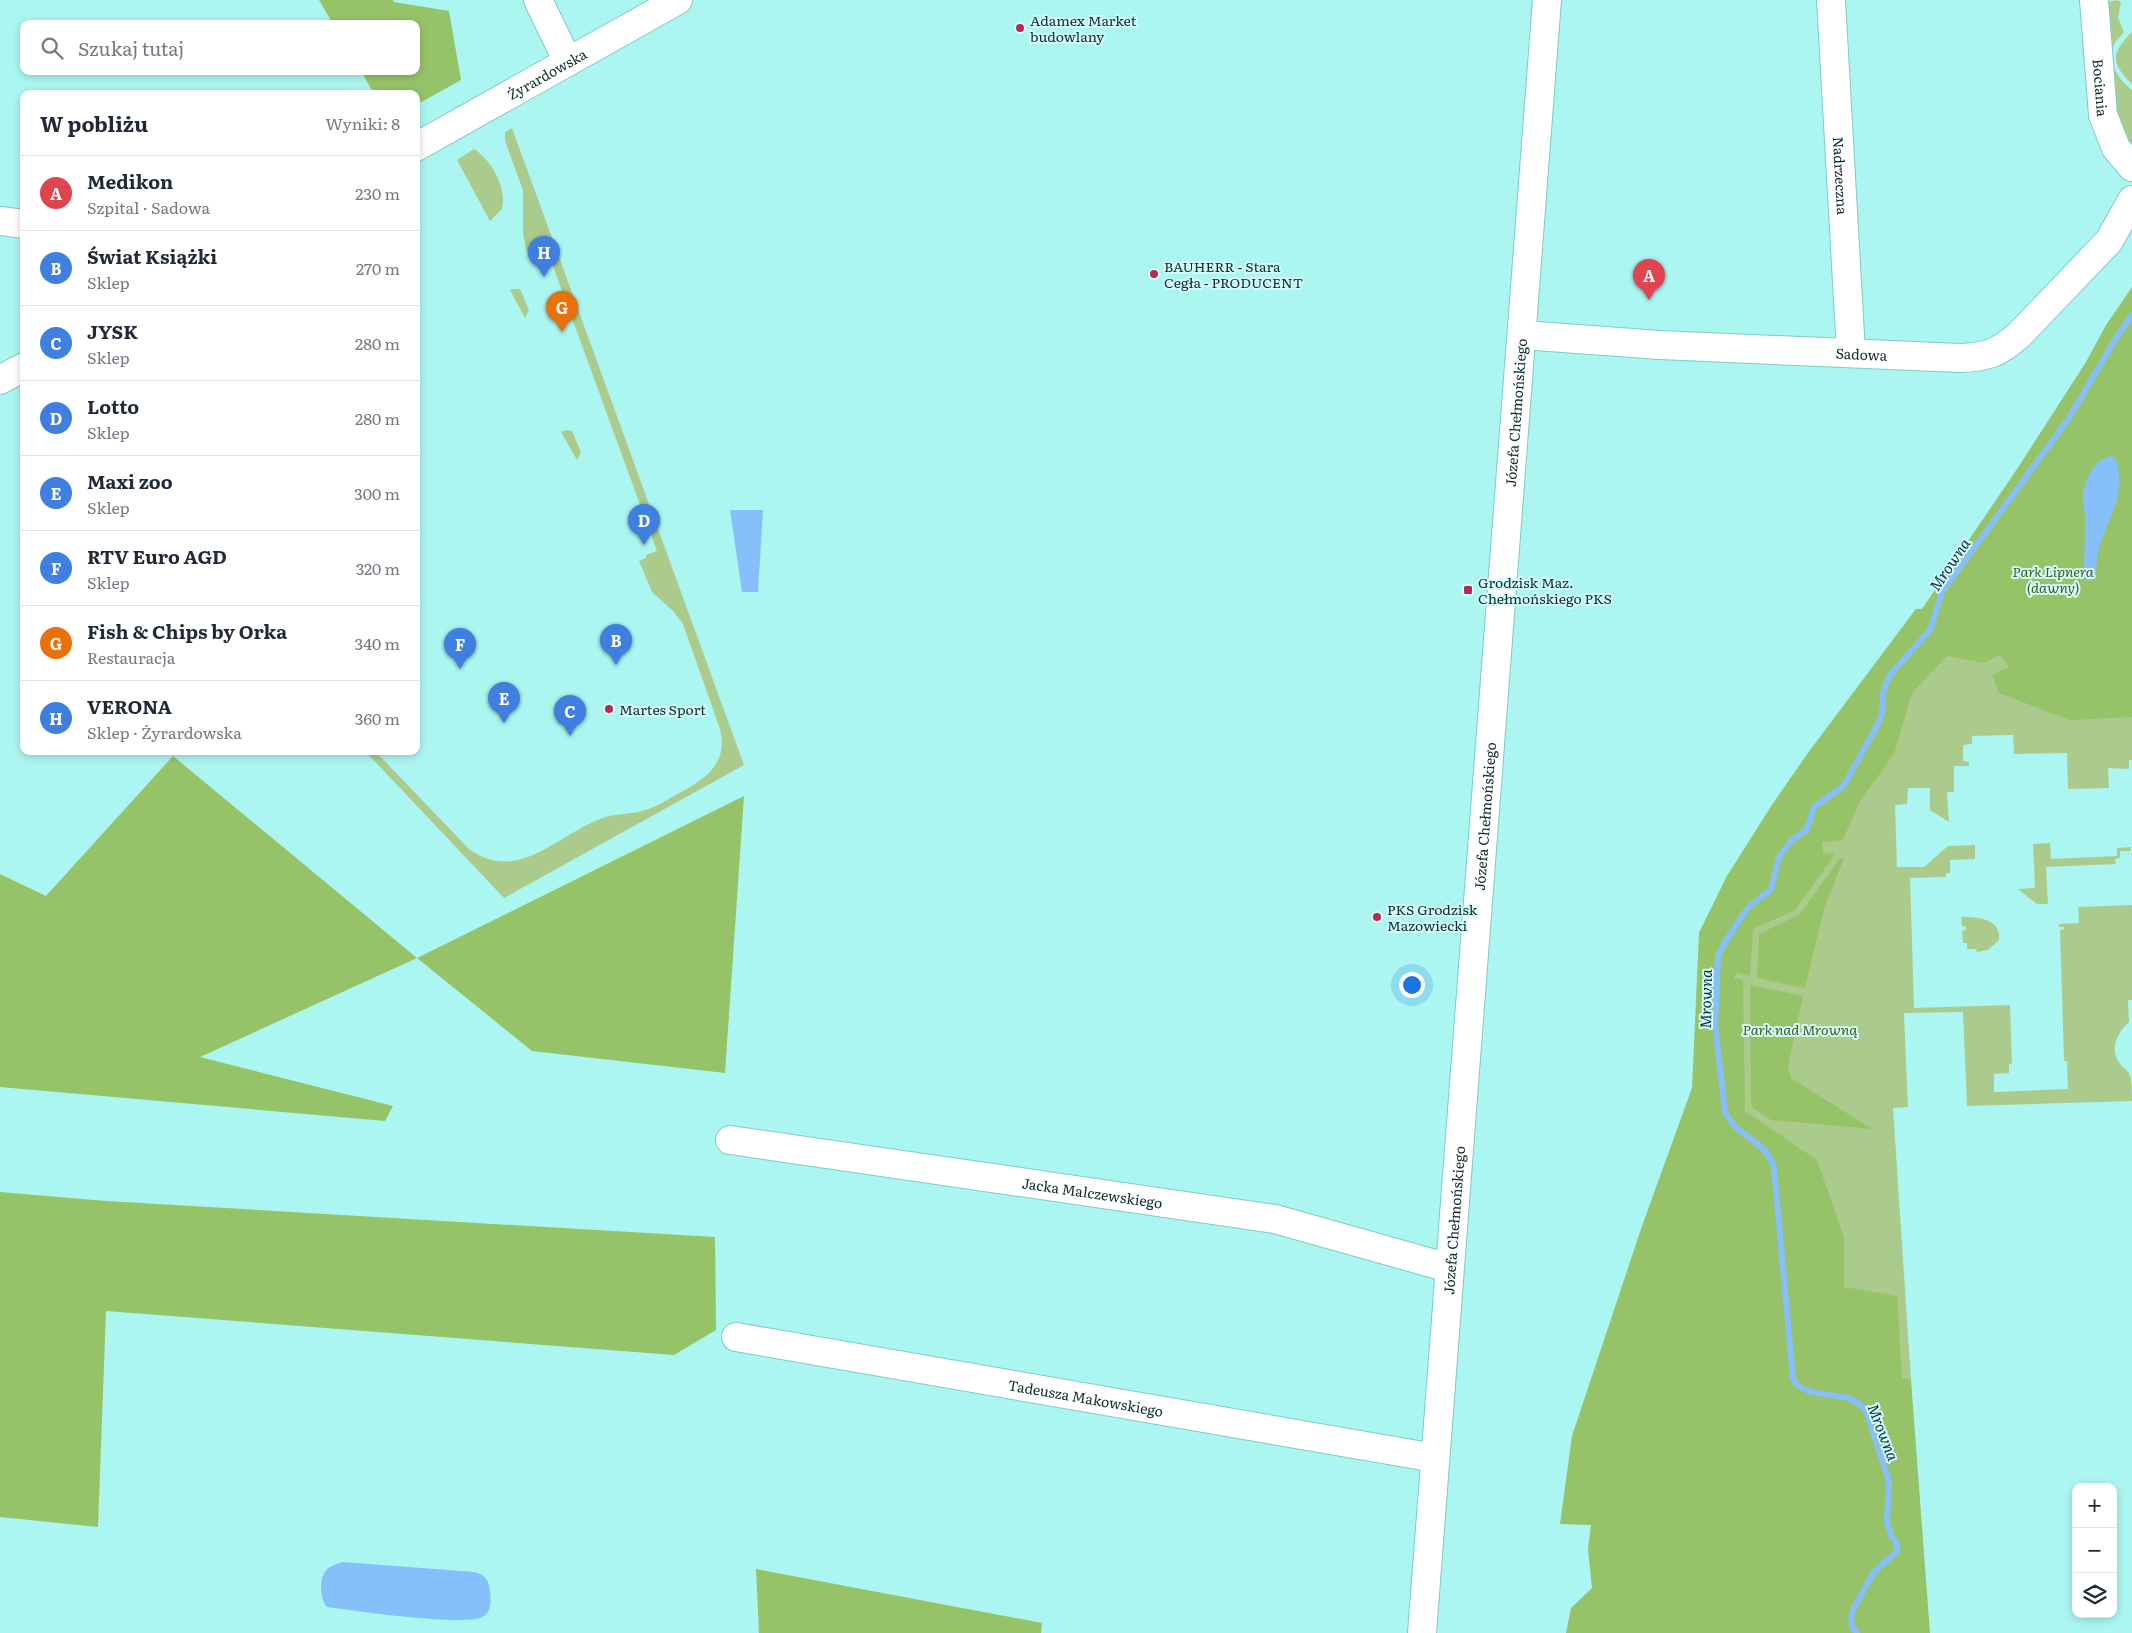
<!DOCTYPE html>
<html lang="pl">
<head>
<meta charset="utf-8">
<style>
  :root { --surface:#fff; --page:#f2f2f3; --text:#1f2937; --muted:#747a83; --line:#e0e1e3; --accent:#b82850 }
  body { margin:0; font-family:Literata,serif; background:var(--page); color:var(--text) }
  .controls { position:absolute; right:15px; bottom:15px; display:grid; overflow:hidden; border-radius:10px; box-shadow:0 2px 8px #0003 }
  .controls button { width:45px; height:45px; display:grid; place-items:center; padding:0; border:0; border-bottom:1px solid var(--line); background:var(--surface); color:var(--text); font:25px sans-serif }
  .you { position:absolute; left:1411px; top:984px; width:18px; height:18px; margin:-12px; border:4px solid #fff; border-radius:50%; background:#1a73e8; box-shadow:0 0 0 8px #1a73e833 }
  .badge { display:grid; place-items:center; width:32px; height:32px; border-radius:50%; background:var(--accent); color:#fff; font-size:16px; font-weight:700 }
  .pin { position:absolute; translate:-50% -41px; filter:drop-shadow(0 1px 2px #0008) }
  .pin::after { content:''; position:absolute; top:26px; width:18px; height:15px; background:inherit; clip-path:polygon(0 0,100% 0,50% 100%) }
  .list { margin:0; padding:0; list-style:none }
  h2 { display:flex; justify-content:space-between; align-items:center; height:65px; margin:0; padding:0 20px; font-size:21px }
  h2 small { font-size:16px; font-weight:400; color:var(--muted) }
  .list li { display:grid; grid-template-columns:32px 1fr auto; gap:15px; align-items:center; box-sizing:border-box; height:75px; padding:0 20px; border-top:1px solid var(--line) }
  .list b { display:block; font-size:19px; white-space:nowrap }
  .list p { margin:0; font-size:16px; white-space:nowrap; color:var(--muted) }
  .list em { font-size:16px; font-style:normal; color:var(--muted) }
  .icon { flex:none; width:28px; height:28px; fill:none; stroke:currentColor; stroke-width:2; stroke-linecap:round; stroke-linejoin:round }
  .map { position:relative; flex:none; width:2132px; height:1633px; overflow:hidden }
  .search { position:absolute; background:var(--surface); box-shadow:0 2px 8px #0003; left:20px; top:20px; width:400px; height:55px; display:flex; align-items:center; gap:12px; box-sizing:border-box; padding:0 18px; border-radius:10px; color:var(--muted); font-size:19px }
  .panel { position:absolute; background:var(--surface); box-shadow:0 2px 8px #0003; left:20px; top:90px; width:400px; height:665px; border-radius:10px }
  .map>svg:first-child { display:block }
  .green { fill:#abcb8d }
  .forest { fill:#96c368 }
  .water { fill:#87bffb }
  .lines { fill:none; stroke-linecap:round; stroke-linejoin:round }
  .stream { stroke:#87bffb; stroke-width:6 }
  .minor-casing { stroke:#81cac5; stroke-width:30 }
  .major-casing { stroke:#81cac5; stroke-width:30 }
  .minor { stroke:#fff; stroke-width:28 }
  .major { stroke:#fff; stroke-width:28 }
  .poi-dot { fill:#b82850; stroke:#d2fdfa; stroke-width:2 }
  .labels { text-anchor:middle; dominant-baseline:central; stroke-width:4; stroke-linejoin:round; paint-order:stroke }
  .poi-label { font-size:14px; fill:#0e2d2c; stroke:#d2fdfa; text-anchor:start }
  .street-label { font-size:14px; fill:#0e2d2c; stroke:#d2fdfa }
  .park-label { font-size:14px; font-style:italic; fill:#405d1f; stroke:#d2fdfa }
  .water-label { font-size:15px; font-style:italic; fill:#0d2b48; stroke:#d2fdfa }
</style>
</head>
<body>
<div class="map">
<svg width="2132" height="1633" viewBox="0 0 2132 1633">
  <rect width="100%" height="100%" fill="#acf6f1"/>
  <path class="green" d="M2117 0 2121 2 2118 18 2124 32C2122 35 2119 38 2116 41 2104 60 2118 79 2132 90V154L2119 138 2103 7 2108 2Z
    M2132 32V84C2110 63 2111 53 2132 32Z
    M512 128 744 765 504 898 365 751H375L469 849C518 884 556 836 600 819 614 813 628 815 642 811 654 808 665 801 676 795 703 780 729 765 720 729L683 624 674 612 652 592 639 561 646 558V555L657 551 546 247 527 253 523 234V190L505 141V132Z
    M474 149C492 161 507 187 502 209L490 221 457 160Z
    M512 289H520L529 310 525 318 510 290Z
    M566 430 572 431 581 452 577 460 561 432Z
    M1945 577 2132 700V760H2129V769L2108 768 2109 788 2068 789 2067 753 2014 754 2013 735 1972 736V744L1963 745V761L1969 762V766H1954V792H1947L1949 822 1930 810V788H1908L1907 804 1895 805 1897 867H1924L1948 846 1975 845V859L1950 860V873H1946V877L1910 878 1914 1008 2010 1005 2012 1063 2009 1064V1073L1994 1074V1092L2068 1089 2067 1061H2064L2060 930 2064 929V927H2059V924L2079 923 2078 907 2132 905V1000H2128L2129 1022C2118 1032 2110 1047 2118 1061 2121 1066 2126 1069 2129 1073 2132 1080 2132 1093 2132 1101L1967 1106 1963 1012 1904 1013 1908 1107 1893 1108 1911 1380 1828 1372 1811 1361 1699 933 1727 876 1772 805 1808 753 1916 609H1922Z
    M2050 843 2051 859 2117 856V848L2131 847V851H2120V858L2115 859 2116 864 2046 867 2048 904H2037L2018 889 2035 888 2033 844Z
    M1961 917C1978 917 2001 918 1999 940L1988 950 1977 952 1976 949H1967V943H1963L1962 931 1965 930 1966 927 1962 926Z"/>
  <path class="forest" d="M319 0H393L394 2 449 11 461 80 416 105V94H374L361 71H416V24H333Z
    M2132 287V717L2069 720 1999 693 1992 675 2009 667 2000 655 1984 663 1947 656 1912 693 1894 754 1860 801 1843 840 1822 842 1823 854 1836 853 1795 910 1753 929 1750 976 1736 973 1734 978 1743 980 1745 1111 1817 1160 1844 1237V1287L1897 1296 1902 1378 1911 1380 1930 1633H1566L1571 1608 1592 1588 1588 1549 1591 1525 1560 1524 1572 1436 1642 1226 1692 1088 1699 933 1727 876 1772 805 1808 753 1916 609H1922L2017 469 2086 362 2106 325Z
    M173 756 417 958 744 796 725 1073 532 1051 417 958 200 1057 393 1106 385 1121 0 1087V874L46 896Z
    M1840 858H1844L1824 909 1805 988 1757 978 1759 934 1800 914Z
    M1750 985 1803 996 1788 1066 1791 1078 1872 1129 1771 1120 1753 1108 1751 1103Z
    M0 1192 106 1201 715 1237 716 1330 674 1355 106 1311 98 1527 0 1517Z
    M756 1569 1042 1623 1041 1633H759Z"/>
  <path class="water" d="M2111 456 2115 458C2129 494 2106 519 2098 552 2096 561 2097 570 2095 579L2089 581 2084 578C2084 560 2085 541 2085 522 2086 513 2082 504 2083 495 2085 479 2094 459 2111 456Z
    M730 510H763L758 592H742Z
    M342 1562 475 1572C486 1576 489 1580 490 1591 491 1599 492 1611 484 1616 468 1628 352 1610 327 1607 319 1598 318 1574 330 1567 333 1565 338 1564 342 1562Z"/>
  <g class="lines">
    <path class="stream" d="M1857 1633 1852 1627 1851 1618 1854 1608 1873 1573 1897 1551 1896 1541 1891 1536 1887 1521 1889 1481 1867 1413C1850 1384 1809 1405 1793 1379L1774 1168C1767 1140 1737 1138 1725 1112L1715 1025 1718 957 1722 947 1742 916 1749 907 1771 889 1779 857 1791 841 1807 829 1814 807 1842 787 1847 780 1879 722 1882 713 1883 692 1890 675 1930 630 1942 592 2069 418 2113 343 2132 315"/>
    <g class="minor-casing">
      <g id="minor">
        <path d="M538 0 568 62"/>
        <path id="s1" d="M1831 0 1851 353"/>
        <path id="s2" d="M2094 0 2103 115 2116 148 2132 167"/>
        <path d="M0 221 24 224"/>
        <path id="s3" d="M1522 335 1660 345 1960 358C1988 357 1998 353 2019 335L2109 241 2132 200"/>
        <path id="s4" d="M730 1140 1275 1219 1449 1268"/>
        <path id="s5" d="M736 1337 1435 1458"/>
        <path id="s6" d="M1422 1633 1547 0"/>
      </g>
    </g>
    <g class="major-casing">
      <g id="major">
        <path id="s7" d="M416 147 678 0"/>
        <path d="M0 380 24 367"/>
      </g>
    </g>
    <use href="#minor" class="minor"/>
    <use href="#major" class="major"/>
  </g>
  <g class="poi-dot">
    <circle cx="1020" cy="28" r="5"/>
    <circle cx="1154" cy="274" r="5"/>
    <rect x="1463" y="585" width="10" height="10" rx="2.5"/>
    <circle cx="609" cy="709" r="5"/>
    <circle cx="1377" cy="917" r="5"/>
  </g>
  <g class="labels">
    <g class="poi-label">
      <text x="1030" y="20">Adamex Market<tspan x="1030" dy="16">budowlany</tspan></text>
      <text x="1164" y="266">BAUHERR - Stara<tspan x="1164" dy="16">Cegła - PRODUCENT</tspan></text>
      <text x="1478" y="582">Grodzisk Maz.<tspan x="1478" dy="16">Chełmońskiego PKS</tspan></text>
      <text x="619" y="709">Martes Sport</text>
      <text x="1387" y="909">PKS Grodzisk<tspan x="1387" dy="16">Mazowiecki</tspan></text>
    </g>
    <g class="street-label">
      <text stroke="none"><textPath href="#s7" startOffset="150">Żyrardowska</textPath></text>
      <text stroke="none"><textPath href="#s2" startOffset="88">Bociania</textPath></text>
      <text stroke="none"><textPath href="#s1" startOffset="176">Nadrzeczna</textPath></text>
      <text stroke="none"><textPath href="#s3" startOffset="340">Sadowa</textPath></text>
      <text stroke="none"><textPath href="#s6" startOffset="1224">Józefa Chełmońskiego</textPath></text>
      <text stroke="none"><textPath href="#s6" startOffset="819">Józefa Chełmońskiego</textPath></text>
      <text stroke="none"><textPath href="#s4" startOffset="366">Jacka Malczewskiego</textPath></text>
      <text stroke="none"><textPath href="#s6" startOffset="414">Józefa Chełmońskiego</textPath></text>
      <text stroke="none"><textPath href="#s5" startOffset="355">Tadeusza Makowskiego</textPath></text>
    </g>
    <g class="park-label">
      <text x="2053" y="571">Park Lipnera<tspan x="2053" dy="16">(dawny)</tspan></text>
      <text x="1800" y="1029">Park nad Mrowną</text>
    </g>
    <g class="water-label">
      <text transform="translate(1949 564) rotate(-56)">Mrowna</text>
      <text transform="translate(1705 999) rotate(-89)">Mrowna</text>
      <text transform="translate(1884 1432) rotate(69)">Mrowna</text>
    </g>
  </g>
</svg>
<div class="controls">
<button>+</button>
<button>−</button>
<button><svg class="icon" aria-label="layers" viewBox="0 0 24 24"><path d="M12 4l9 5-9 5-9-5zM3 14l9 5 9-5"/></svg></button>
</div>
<div class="you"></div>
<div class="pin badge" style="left:1649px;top:300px;background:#e0444e">A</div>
<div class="pin badge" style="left:616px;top:665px;background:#3f7fe0">B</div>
<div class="pin badge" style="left:570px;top:736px;background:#3f7fe0">C</div>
<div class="pin badge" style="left:644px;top:545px;background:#3f7fe0">D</div>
<div class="pin badge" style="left:504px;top:723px;background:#3f7fe0">E</div>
<div class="pin badge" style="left:460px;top:669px;background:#3f7fe0">F</div>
<div class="pin badge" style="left:562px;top:332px;background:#e8710a">G</div>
<div class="pin badge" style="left:544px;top:277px;background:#3f7fe0">H</div>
<div class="search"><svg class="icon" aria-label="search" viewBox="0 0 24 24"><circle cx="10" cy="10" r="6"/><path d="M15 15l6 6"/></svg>Szukaj tutaj</div>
<section class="panel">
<h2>W pobliżu<small>Wyniki: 8</small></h2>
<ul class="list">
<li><span class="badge" style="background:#e0444e">A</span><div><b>Medikon</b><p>Szpital · Sadowa</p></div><em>230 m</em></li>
<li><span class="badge" style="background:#3f7fe0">B</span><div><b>Świat Książki</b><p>Sklep</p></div><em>270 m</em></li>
<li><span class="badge" style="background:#3f7fe0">C</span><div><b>JYSK</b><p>Sklep</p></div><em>280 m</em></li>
<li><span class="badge" style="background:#3f7fe0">D</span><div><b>Lotto</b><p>Sklep</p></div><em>280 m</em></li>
<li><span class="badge" style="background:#3f7fe0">E</span><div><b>Maxi zoo</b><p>Sklep</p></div><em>300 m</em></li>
<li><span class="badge" style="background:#3f7fe0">F</span><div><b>RTV Euro AGD</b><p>Sklep</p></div><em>320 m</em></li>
<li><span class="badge" style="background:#e8710a">G</span><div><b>Fish &amp; Chips by Orka</b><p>Restauracja</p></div><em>340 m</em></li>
<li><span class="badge" style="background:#3f7fe0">H</span><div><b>VERONA</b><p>Sklep · Żyrardowska</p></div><em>360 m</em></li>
</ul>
</section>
</div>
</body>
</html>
